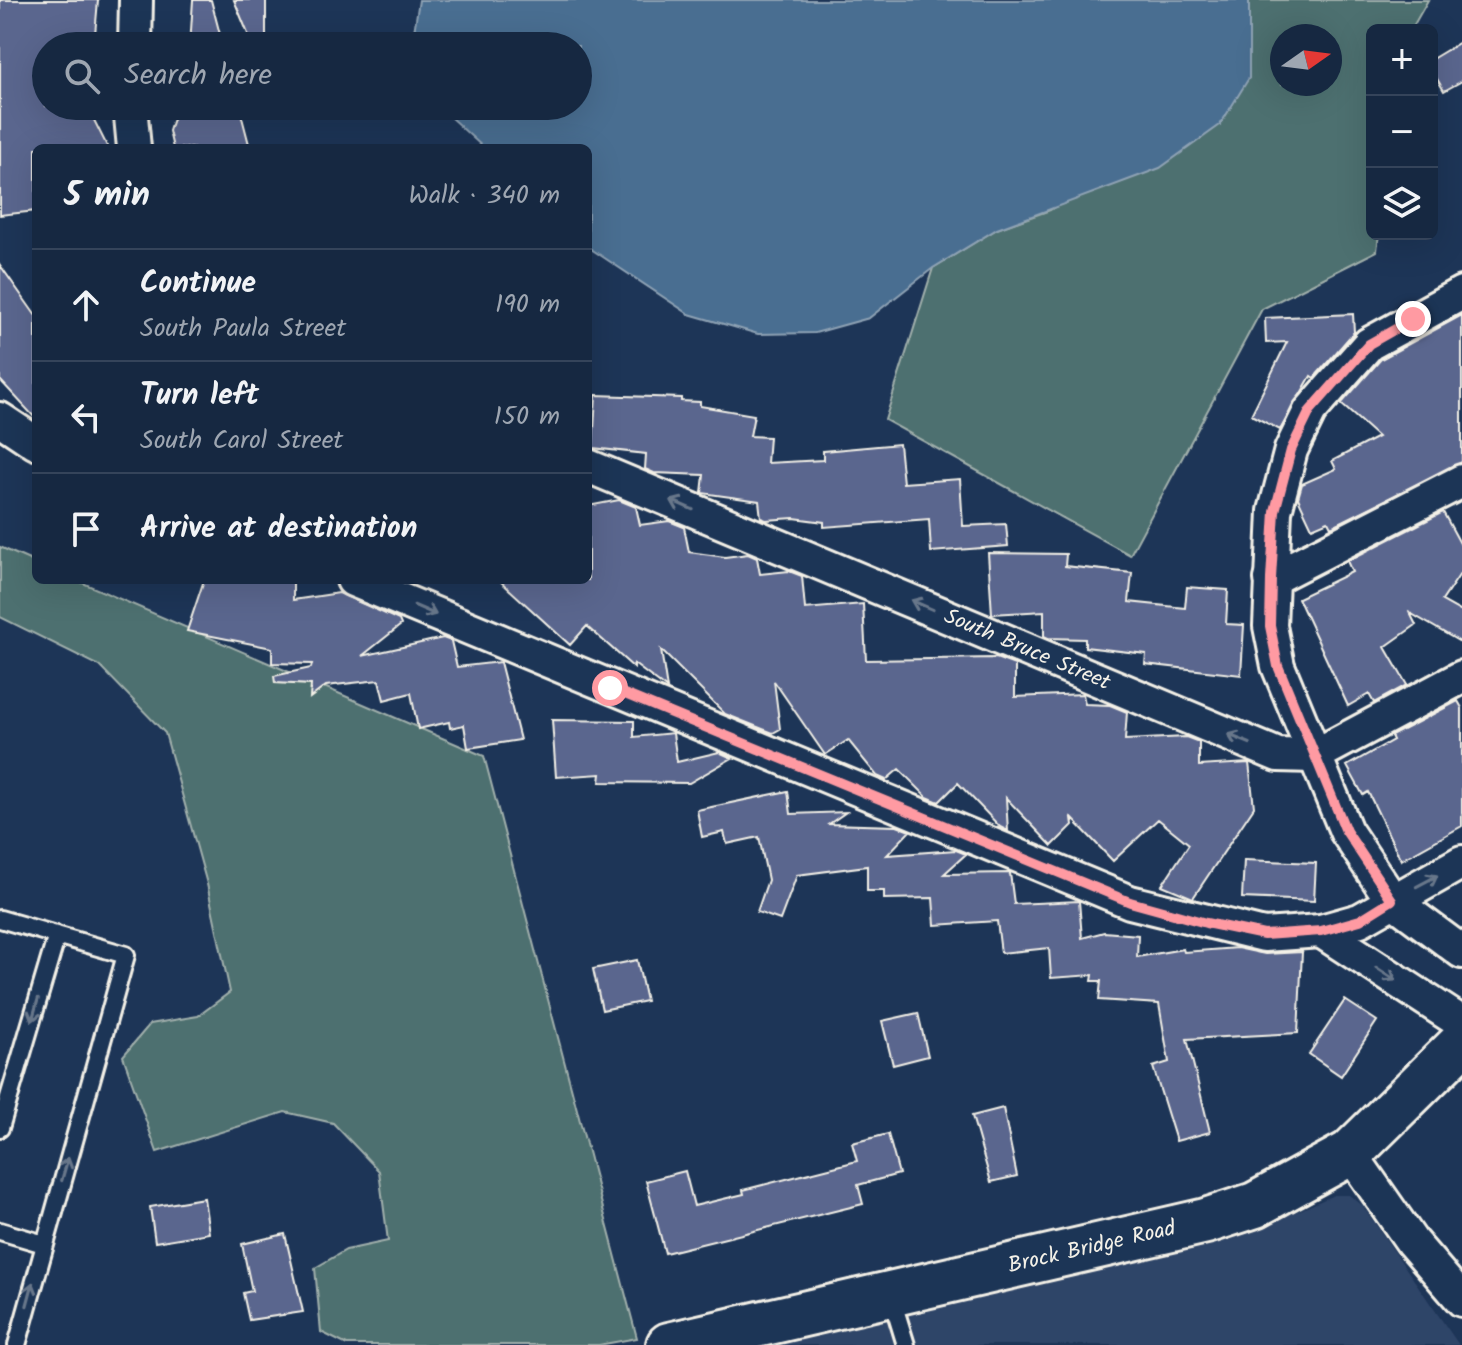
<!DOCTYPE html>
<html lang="en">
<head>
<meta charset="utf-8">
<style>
  :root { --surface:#162841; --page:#1f3048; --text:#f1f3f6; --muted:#9ea6b1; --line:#35445a }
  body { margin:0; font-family:Kalam,sans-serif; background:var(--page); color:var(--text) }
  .controls { position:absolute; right:24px; top:24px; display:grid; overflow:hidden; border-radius:12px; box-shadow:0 8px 32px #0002 }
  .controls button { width:72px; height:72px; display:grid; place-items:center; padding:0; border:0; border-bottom:2px solid var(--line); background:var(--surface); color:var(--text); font:40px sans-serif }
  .compass { position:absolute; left:1270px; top:24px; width:72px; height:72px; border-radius:50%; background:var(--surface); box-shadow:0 8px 32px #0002; rotate:76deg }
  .stop { position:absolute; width:24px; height:24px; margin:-18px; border:6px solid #ff9aa2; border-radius:50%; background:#fff }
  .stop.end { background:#ff9aa2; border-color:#fff; box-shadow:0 2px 8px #0008 }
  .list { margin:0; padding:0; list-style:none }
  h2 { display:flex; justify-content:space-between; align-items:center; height:104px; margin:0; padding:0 32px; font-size:34px }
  h2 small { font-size:26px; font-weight:400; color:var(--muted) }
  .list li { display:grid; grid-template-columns:52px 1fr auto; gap:24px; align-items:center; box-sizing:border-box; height:112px; padding:0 32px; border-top:2px solid var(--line) }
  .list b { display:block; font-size:30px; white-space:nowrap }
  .list p { margin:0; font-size:26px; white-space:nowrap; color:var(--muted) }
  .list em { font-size:26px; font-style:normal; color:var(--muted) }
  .icon { flex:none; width:44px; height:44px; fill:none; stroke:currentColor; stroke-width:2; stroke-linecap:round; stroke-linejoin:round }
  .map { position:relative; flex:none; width:1462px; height:1345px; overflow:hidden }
  .search { position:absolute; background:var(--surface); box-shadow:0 8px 32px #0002; left:32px; top:32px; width:560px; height:88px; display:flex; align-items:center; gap:20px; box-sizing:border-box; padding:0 28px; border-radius:44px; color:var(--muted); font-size:30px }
  .panel { position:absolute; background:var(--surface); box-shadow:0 8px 32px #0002; left:32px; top:144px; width:560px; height:440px; border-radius:12px }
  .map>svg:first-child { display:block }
  .built { fill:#2f4468 }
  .green { fill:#4e6f6f; stroke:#a1b0ac; stroke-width:2; fill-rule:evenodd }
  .water { fill:#4a6e91; stroke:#8ea2b4; stroke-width:2 }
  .building { fill:#5a668e; stroke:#f4f1e8; stroke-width:2 }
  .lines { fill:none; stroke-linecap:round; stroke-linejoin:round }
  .lane-casing { stroke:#f4f1e8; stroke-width:22 }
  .street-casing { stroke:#f4f1e8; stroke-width:38 }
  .secondary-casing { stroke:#f4f1e8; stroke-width:50 }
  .lane { stroke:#1d3557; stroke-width:16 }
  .street { stroke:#1d3557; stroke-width:32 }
  .secondary { stroke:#1d3557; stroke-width:44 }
  .oneway { stroke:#68778a }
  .route { stroke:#ff9aa2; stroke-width:10 }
  .labels { text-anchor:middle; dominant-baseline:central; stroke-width:8; stroke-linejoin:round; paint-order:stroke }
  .street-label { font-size:22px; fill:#f4f1e8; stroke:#1d3557 }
</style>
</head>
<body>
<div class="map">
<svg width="1462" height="1345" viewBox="0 0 1462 1345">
  <rect width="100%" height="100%" fill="#1d3557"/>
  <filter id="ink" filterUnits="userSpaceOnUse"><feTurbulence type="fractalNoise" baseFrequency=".0125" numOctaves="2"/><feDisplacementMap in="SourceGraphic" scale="16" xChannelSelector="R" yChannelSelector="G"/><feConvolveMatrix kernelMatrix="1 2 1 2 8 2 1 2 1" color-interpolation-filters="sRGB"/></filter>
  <g filter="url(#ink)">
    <path class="built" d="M1334 1195H1349L1362 1205 1459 1345H738L1264 1226Z"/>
    <path class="green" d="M1249 0H1428L1411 30H1372V234H1379L1377 251 1262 309 1130 555 885 420 933 268 997 229 1050 210 1249 78ZM1282 36H1330V84H1282Z
      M0 547 36 563V580H76L484 756 637 1338 599 1345H347L321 1332 315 1268 346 1250 388 1241 379 1171 333 1123 285 1112 157 1152 123 1056 150 1024 198 1016 230 992 207 884 165 733 100 666 0 617Z"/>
    <path class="water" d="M419 0H1249V78L1220 125 1160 168 997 229 933 268 869 318 815 333 758 334 689 314 588 247V148H484L438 106H578V46H417L414 32Z"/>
    <path class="building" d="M0 0H98L94 46H46V106H87L108 148H36V211L0 215Z
      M193 0H211L223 46H190Z
      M234 0H266V46H253Z
      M1462 41V81L1444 91 1432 70V59Z
      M177 106H239L250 148H173L169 131Z
      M0 265 36 316V419L0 380Z
      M1353 314 1354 332 1314 378 1311 376 1280 430 1251 415 1287 342 1266 343 1265 318Z
      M1462 315V462L1331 527 1328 521 1312 528 1298 498 1302 484 1336 469 1332 461 1378 437 1341 404 1381 359Z
      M596 395 681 398V401L700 402V406L754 415 750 436 769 437 767 463 823 460V451L899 444 903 483 960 479 963 526 1006 524 1008 546 931 552 929 519 824 527V522L794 518 766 520 761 518 759 501 702 493 704 475 654 473 645 469 646 454 593 448Z
      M619 500 636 507 640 525 669 521 684 527 689 552 725 557 748 554 757 558 760 574 789 571 802 576 805 609 863 604 866 660 996 658 1015 665V697L1083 694 1085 704 1110 705 1127 712 1125 740 1186 737 1199 742V766L1249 763 1254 807 1193 898 1162 885 1189 844 1158 819 1113 861 1072 818 1073 825 1052 846 1006 798 1008 831 1000 827 958 783 939 802 927 797 899 769 886 780 877 776 848 740 825 755 774 681 780 729 773 733 725 714 661 650 667 689 634 664V668L587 626 570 645 499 580H588V506Z
      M1443 512 1462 547V571L1442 601 1462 612V643L1410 613 1416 625 1385 647 1407 685 1374 703 1369 694 1348 706 1298 598 1352 572 1347 561Z
      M988 553 1066 554 1065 566 1132 573 1129 602 1185 608 1187 587 1228 590 1226 624 1244 625 1241 675 1145 664 1146 654 1085 647V639L1048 638 1044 636V611L992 614Z
      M204 580H293V600L339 593 399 620 401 625 362 656 443 638 451 641 457 667 500 662 520 740 468 748 464 725 450 728 449 722 418 729 411 693 384 700 379 680 326 686 310 698 311 685 275 683 274 676 311 668 312 664 272 663V648L187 631Z
      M1458 701 1462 708V826L1401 860 1368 792 1363 795 1347 766 1393 740 1391 736Z
      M552 720 634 721V737L673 733 677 762 719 752 732 758 689 783 600 782 601 774 556 777Z
      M788 791 791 814 846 812 829 824 897 826 910 831 887 855 956 850 966 854 944 874 1010 873 1014 904 1079 901 1082 938 1104 932 1138 935 1137 957 1183 949 1184 952 1237 948 1265 954 1302 952 1298 1033 1187 1039 1210 1132 1176 1141 1153 1067 1169 1062 1159 1004 1099 1000 1101 981H1092L1093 975 1051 978 1049 948 1001 953 997 921 935 925 933 898 884 899V891H867V866L797 875 780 920 757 912 768 880 759 837 727 844 724 832 702 837 697 810Z
      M1244 860 1316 863 1314 901 1242 898Z
      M637 960 646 1001 602 1010 593 969Z
      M1345 1000 1377 1021 1341 1076 1309 1054Z
      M918 1013 928 1056 893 1065 882 1021Z
      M1003 1108 1017 1176 991 1182 972 1116Z
      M888 1134 899 1174 858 1185 863 1204 665 1253 646 1181 685 1171 694 1206 744 1194 743 1190 857 1161 852 1143Z
      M204 1198 209 1233 155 1242 150 1207Z
      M285 1234 303 1312 249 1320 243 1293 252 1291 242 1244Z"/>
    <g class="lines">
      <g class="lane-casing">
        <path id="lane" d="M0 919 126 955 17 1345
          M0 1128 57 935
          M0 1231 44 1244
          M891 1296 906 1345"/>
      </g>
      <g class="street-casing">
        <g id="street">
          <path d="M135 46 136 0"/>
          <path d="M130 106 134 148"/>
          <path d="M1462 293 1369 344 1310 411 1291 450 1275 511 1270 626 1278 666 1346 831 1392 900 1462 952"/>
          <path d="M0 419 36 443"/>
          <path id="s1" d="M588 466 1278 755 1314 756 1462 677"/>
          <path d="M1271 579 1462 481"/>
          <path d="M353 580 1130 902 1264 935 1321 931 1360 920 1462 862"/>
          <path d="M1321 931 1462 1023"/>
          <path d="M1350 1153 1412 1242 1462 1300"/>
        </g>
      </g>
      <g class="secondary-casing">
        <g id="secondary">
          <path id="s2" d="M669 1345 1206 1221 1255 1205 1350 1153 1462 1043"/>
        </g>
      </g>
      <use href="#lane" class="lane"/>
      <use href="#street" class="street"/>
      <use href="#secondary" class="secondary"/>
    </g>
    <defs><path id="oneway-shaft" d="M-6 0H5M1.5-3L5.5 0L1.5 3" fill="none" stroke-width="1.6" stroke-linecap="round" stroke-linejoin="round" transform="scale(2)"/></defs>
    <g class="oneway">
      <use href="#oneway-shaft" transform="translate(682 505) rotate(-157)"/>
      <use href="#oneway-shaft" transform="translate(922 605) rotate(-157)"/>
      <use href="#oneway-shaft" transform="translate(425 610) rotate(23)"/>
      <use href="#oneway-shaft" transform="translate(1239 739) rotate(-158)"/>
      <use href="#oneway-shaft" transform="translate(1427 881) rotate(-28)"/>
      <use href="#oneway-shaft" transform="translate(1386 974) rotate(33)"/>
      <use href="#oneway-shaft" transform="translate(35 1010) rotate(106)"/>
      <use href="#oneway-shaft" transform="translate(65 1169) rotate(-74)"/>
      <use href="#oneway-shaft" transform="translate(30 1294) rotate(-75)"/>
    </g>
  </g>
  <g class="lines" filter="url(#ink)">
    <path class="route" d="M610 688 1130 902 1206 923 1264 935 1321 931 1360 920 1392 900 1346 831 1278 666 1270 626 1271 579 1275 511 1291 450 1310 411 1369 344 1413 319"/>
  </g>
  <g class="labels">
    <g class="street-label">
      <text stroke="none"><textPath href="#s1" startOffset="476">South Bruce Street</textPath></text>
      <text stroke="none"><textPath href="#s2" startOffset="434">Brock Bridge Road</textPath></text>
    </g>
  </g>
</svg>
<div class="controls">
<button>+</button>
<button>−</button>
<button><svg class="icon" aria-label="layers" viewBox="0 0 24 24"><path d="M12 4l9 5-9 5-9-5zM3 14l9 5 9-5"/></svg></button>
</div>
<svg class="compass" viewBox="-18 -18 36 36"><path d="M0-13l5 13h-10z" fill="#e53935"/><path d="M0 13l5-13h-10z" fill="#9ea6b1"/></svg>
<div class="stop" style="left:610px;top:688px"></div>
<div class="stop end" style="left:1413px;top:319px"></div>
<div class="search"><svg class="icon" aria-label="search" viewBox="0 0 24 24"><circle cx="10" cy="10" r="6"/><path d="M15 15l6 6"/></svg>Search here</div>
<section class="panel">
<h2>5 min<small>Walk · 340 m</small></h2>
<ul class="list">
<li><svg class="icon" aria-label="ahead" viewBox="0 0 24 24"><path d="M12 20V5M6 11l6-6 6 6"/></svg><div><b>Continue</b><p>South Paula Street</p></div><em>190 m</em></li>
<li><svg class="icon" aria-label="left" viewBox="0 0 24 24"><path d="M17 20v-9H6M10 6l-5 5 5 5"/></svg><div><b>Turn left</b><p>South Carol Street</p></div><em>150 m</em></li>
<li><svg class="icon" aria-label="arrive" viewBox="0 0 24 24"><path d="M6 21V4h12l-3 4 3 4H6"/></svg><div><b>Arrive at destination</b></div></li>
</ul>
</section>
</div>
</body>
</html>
